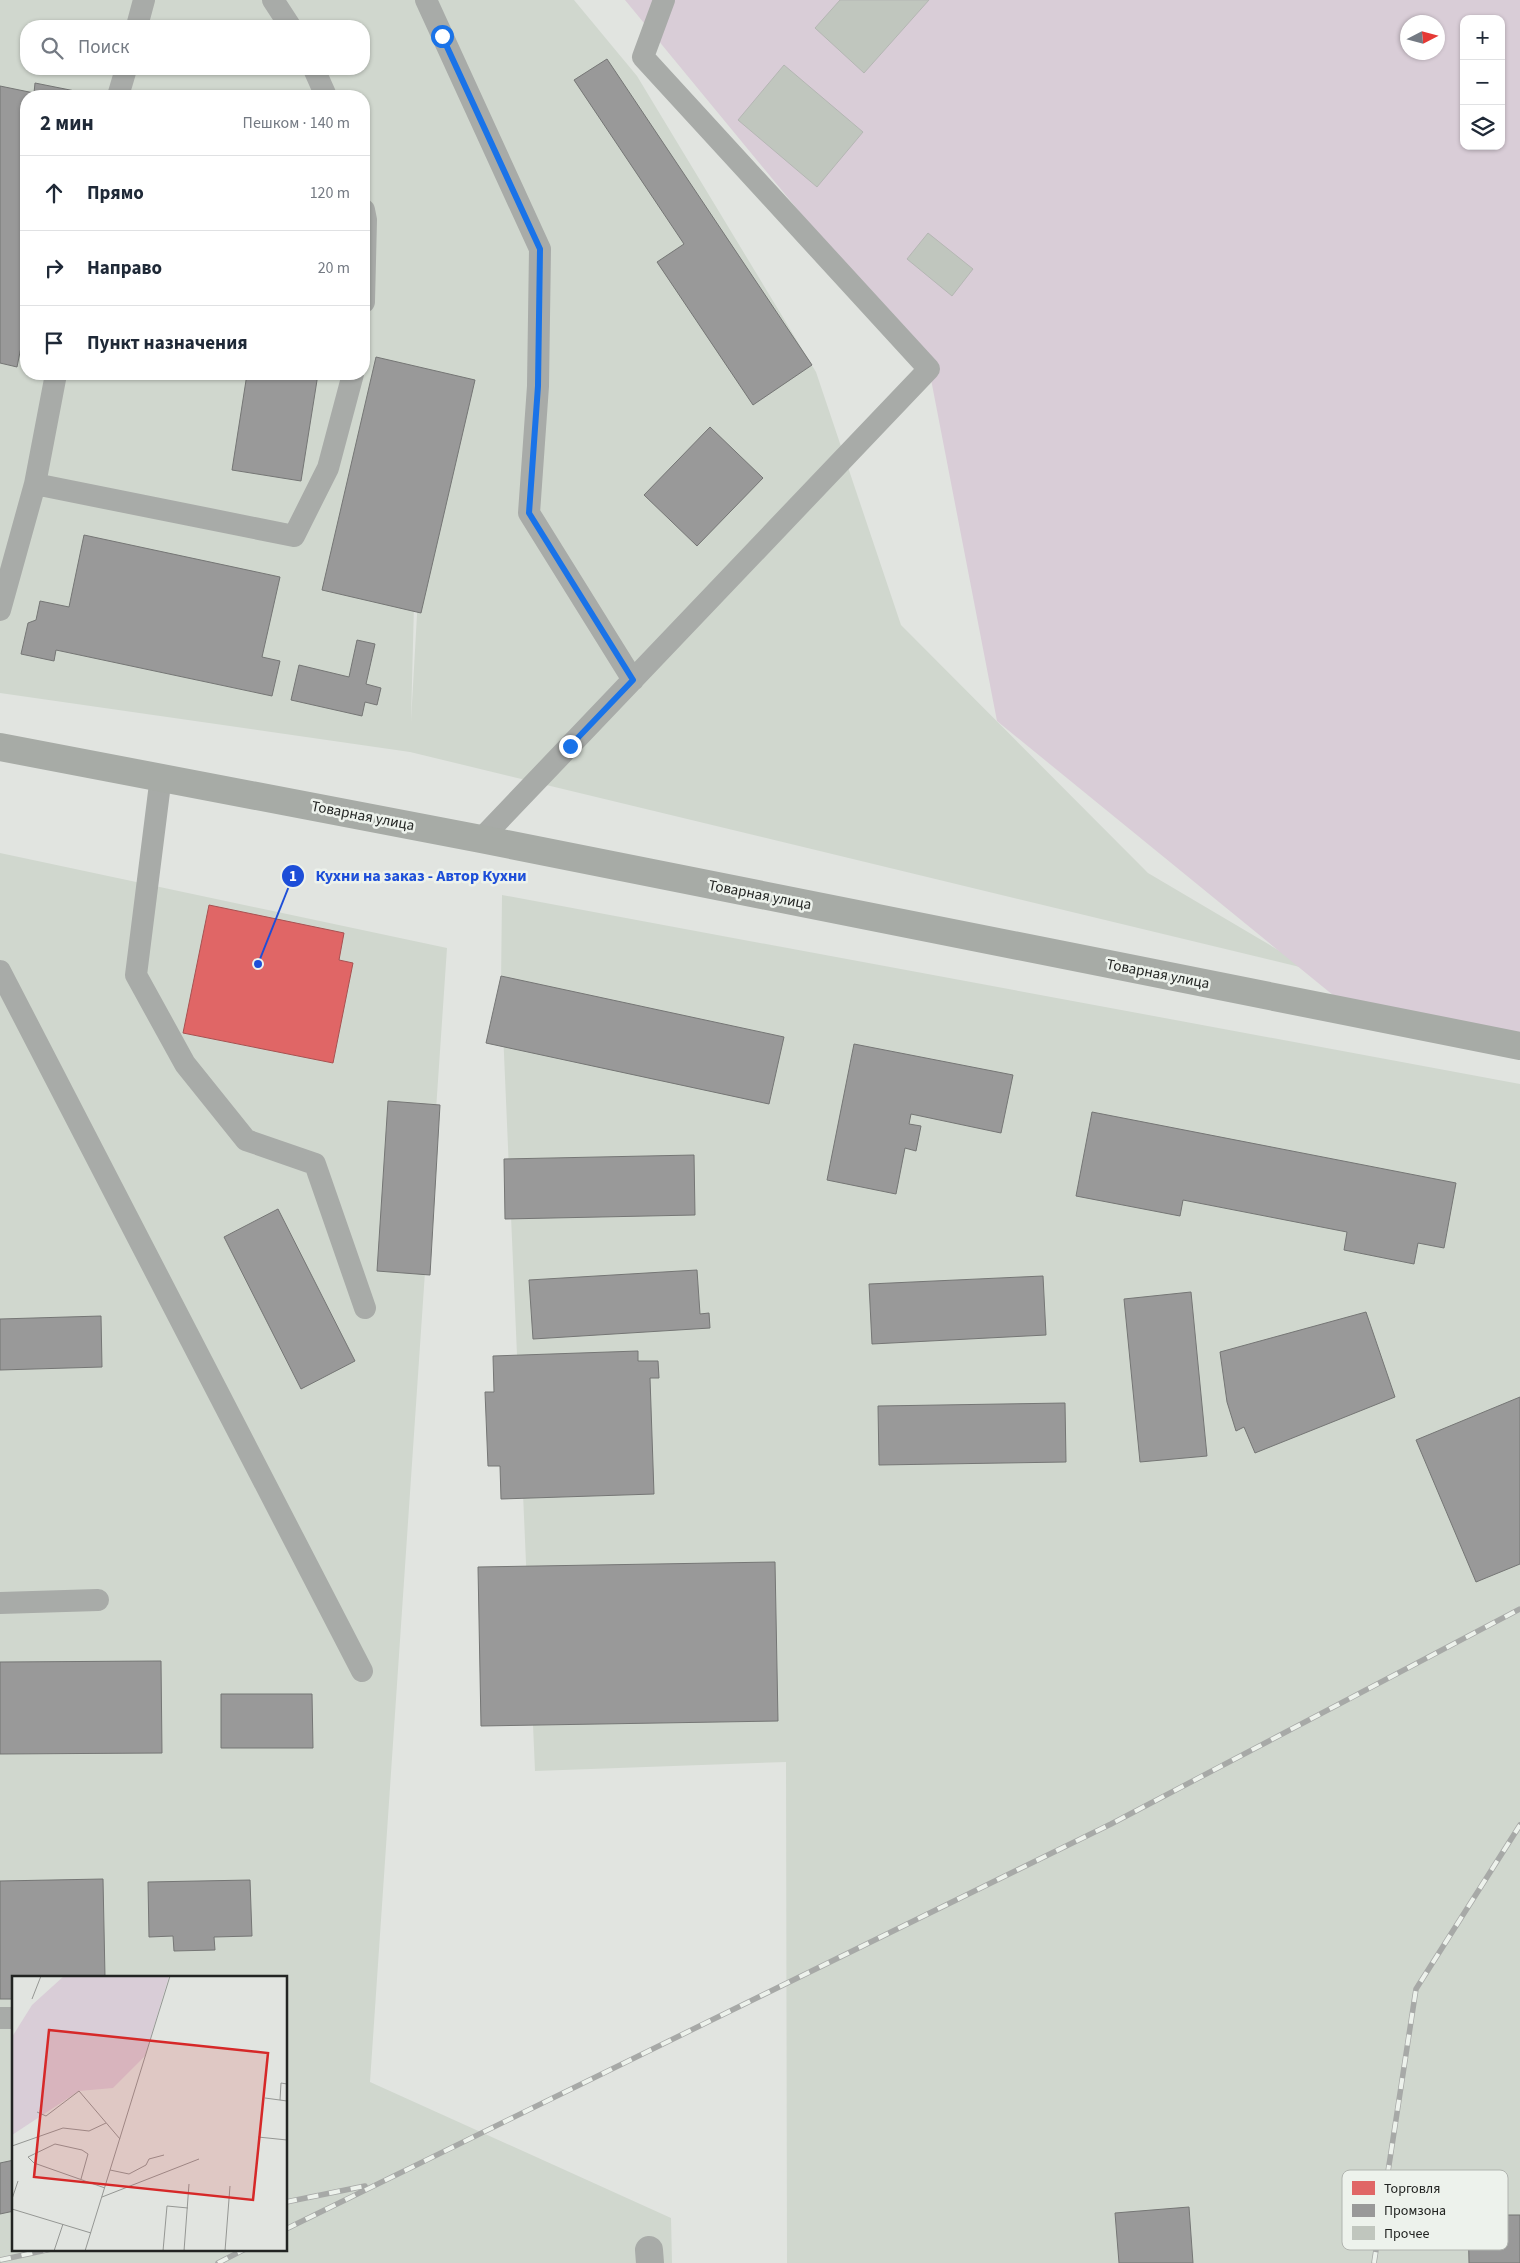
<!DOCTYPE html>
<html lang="ru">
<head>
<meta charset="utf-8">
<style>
  :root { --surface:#fff; --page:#f6f6f7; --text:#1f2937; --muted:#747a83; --line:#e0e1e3 }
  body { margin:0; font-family:"Source Sans 3",sans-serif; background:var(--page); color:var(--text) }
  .controls { position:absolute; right:15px; top:15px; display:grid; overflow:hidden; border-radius:10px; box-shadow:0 1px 4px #0004 }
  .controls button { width:45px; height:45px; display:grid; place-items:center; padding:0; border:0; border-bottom:1px solid var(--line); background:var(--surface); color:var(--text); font:25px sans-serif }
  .compass { position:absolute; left:1400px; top:15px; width:45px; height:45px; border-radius:50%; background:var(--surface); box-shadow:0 1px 4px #0004; rotate:84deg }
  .stop { position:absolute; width:15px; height:15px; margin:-11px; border:4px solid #1a73e8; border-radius:50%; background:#fff }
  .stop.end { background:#1a73e8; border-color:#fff; box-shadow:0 1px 5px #0008 }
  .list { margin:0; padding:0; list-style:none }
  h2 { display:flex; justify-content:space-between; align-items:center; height:65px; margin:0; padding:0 20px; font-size:21px }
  h2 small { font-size:16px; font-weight:400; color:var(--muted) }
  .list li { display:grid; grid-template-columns:32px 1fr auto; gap:15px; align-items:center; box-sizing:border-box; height:75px; padding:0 20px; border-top:1px solid var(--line) }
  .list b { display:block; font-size:19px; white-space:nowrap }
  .list em { font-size:16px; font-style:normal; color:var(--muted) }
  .icon { flex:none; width:28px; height:28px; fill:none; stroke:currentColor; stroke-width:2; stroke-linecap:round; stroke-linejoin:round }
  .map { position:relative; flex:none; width:1520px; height:2263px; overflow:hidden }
  .search { position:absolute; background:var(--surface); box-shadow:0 1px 4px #0004; left:20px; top:20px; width:350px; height:55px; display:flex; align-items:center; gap:12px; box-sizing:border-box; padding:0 18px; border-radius:20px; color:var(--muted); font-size:19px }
  .panel { position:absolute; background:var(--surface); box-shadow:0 1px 4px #0004; left:20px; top:90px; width:350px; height:290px; border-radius:20px }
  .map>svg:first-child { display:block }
  .built { fill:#d0d7ce; fill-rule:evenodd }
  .green { fill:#d9cdd7; fill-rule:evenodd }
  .shops { fill:#e06666; stroke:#a75252 }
  .industry { fill:#999; stroke:#757675 }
  .building { fill:#c0c6be; stroke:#b4b6b3 }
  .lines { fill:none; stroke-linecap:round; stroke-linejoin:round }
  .lane { stroke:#a8aba8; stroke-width:22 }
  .street { stroke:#a8aba8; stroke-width:28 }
  .secondary { stroke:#a7aba6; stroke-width:28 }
  .rail-casing { stroke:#a7a9a7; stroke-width:5.5 }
  .rail { stroke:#edf2ec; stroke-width:4; stroke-dasharray:11; stroke-linecap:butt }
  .route { stroke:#1a73e8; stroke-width:6 }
  .labels { text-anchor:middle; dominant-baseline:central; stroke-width:5; stroke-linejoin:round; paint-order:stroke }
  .street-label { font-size:15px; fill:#222422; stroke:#edf2ec }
  .inset-road { fill:none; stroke:#959794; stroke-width:1 }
  .view { fill:#d62828; fill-opacity:0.15; stroke:#d62828; stroke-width:2.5 }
  .inset-edge { fill:none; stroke:#222422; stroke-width:2.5 }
  .key { fill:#edf2ec; stroke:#b0b4af; stroke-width:1 }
  .key-label { font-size:14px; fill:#222422 }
  .leader { fill:none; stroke:#1d4ed8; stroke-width:2 }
  .callout-dot { fill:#1d4ed8; stroke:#edf2ec; stroke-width:2 }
  .mark-label { font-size:15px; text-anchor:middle; font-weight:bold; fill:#fff }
  .callout-label { font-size:16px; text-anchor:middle; font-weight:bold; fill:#1d4ed8; stroke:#edf2ec; stroke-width:5; stroke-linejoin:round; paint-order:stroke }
</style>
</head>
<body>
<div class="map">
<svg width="1520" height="2263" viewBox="0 0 1520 2263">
  <rect width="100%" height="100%" fill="#e1e4e0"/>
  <path class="built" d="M0 0H574L637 76 816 372 901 625 1148 873 1312 970 410 752 0 693ZM26 26H364V69H26ZM26 96H364V374H26ZM420 372 418 597 411 721Z
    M0 853 447 948 370 2082 671 2218 672 2263H0ZM14 1977H286V2249H14Z
    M502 895 1520 1084V2263H787L786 1762 535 1771 501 985Z"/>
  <path class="green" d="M625 0H1520V1046L1355 1013 997 721 929 369ZM1464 19H1501V146H1464ZM1408 22H1438V52H1408Z"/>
  <path class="shops" d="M209 905 344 933 339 960 353 963 333 1063 183 1033Z"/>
  <path class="industry" d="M607 59 812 365 753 405 657 262 684 244 574 80Z
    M35 83 90 94 89 96H26V332H24L17 367 0 363V86L34 93Z
    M376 357 475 380 421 613 322 590Z
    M247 374H318L301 481 232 470Z
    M710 427 763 478 697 546 644 495Z
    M84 535 280 577 262 657 280 661 272 696 56 650 54 661 21 654 28 623 36 620 40 601 69 607Z
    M357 640 375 644 366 684 381 688 377 705 365 702 362 716 291 700 299 665 349 677Z
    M501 976 784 1037 769 1104 486 1043Z
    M854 1044 1013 1075 1001 1133 911 1114 909 1124 921 1126 916 1151 905 1148 896 1194 827 1180Z
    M388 1101 440 1105 430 1275 377 1271Z
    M1092 1112 1456 1183 1444 1248 1418 1243 1414 1264 1344 1250 1347 1232 1183 1200 1180 1216 1076 1196Z
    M694 1155 695 1215 505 1219 504 1159Z
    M278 1209 355 1361 301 1389 224 1237Z
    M697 1270 700 1314 709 1313 710 1328 533 1339 529 1280Z
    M1043 1276 1046 1335 872 1344 869 1284Z
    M1191 1292 1207 1456 1140 1462 1124 1299Z
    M1366 1312 1395 1397 1255 1453 1244 1427 1236 1431 1227 1402 1220 1352Z
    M101 1316 102 1367 0 1370V1319Z
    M638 1351V1361H658L659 1378H650L654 1494 501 1499 500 1466H488L485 1392H494L493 1356Z
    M1520 1397V1564L1476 1582 1416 1440Z
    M1065 1403 1066 1462 879 1465 878 1406Z
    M775 1562 778 1721 481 1726 478 1567Z
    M161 1661 162 1753 0 1754V1662Z
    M221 1694H312L313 1748H221Z
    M103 1879 105 1977H14V1999H0V1881Z
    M250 1880 252 1936 214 1937 215 1950 174 1951 173 1936 149 1937 148 1882Z
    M14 2160V2211L0 2214V2163Z
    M1189 2207 1193 2263H1119L1115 2213Z
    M1468 2215H1520V2263H1469Z"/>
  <path class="building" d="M840 0H929L864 73 815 28Z
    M784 65 863 132 817 187 738 120Z
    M928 233 973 269 952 296 907 259Z"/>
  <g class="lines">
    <path class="lane" d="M273 0 290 26
      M426 0 540 249 538 386 529 513 633 680
      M137 26 144 0
      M314 69 326 96
      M118 96 126 69
      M364 210 366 220 364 302
      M35 484 294 536 328 468 353 374
      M0 610 35 484 56 374
      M161 776 136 975 185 1064 246 1140 315 1164 365 1308
      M481 839 929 369 643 57 664 0
      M0 971 362 1671
      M0 1603 98 1600
      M0 2018H14"/>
    <path class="street" d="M649 2250 650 2263"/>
    <path class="secondary" d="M0 747 481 839 1520 1046"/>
    <g class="rail-casing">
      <path id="rail" d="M286 2202 365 2186
        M286 2229 1111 1824 1520 1609
        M0 2260 51 2249
        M218 2263 245 2249
        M1374 2263 1416 1989 1520 1825"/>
    </g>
    <use href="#rail" class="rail"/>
  </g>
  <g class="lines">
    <path class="route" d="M442 36 540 249 538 386 529 513 633 680 570 746"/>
  </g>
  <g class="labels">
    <g class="street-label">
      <text transform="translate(363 816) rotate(11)">Товарная улица</text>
      <text transform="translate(760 895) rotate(11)">Товарная улица</text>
      <text transform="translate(1158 974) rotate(11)">Товарная улица</text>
    </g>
  </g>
  <g transform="translate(12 1976)">
    <rect width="275" height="275" fill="#e1e4e0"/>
    <path d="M52 0H157L133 80 101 112 67 115 0 159V61L20 29Z" fill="#d9cdd7"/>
    <path class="inset-road" d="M20 23 29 0M253 122 275 125M268 124 269 107 275 108M25 136 34 140 67 115 108 163M246 161 275 164M0 170 51 152 77 155 94 147M98 194 117 198 134 189 137 183 152 179M69 203 76 178 70 174 43 168 16 181 22 187 93 212M90 221 187 183M0 223 6 205M0 233 79 257M42 275 51 248M73 275 158 0M151 275 155 230 176 232M172 275 177 208M213 275 218 210"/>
    <path class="view" d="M37 54 256 77 241 224 22 201Z"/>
    <rect width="275" height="275" class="inset-edge"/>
  </g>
  <rect x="1342" y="2170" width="166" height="80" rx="8" class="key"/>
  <rect x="1352" y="2181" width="23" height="14" fill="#e06666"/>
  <rect x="1352" y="2204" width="23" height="13" fill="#999"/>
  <rect x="1352" y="2226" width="23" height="14" fill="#c0c6be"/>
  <g class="key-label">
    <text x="1384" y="2193">Торговля</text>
    <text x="1384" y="2215">Промзона</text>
    <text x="1384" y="2238">Прочее</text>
  </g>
  <path class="leader" d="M258 964L293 876"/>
  <g class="callout-dot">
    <circle cx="258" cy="964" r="5"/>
    <circle cx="293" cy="876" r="12"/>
  </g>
  <g class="mark-label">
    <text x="293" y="881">1</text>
  </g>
  <g class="callout-label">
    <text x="421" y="881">Кухни на заказ - Автор Кухни</text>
  </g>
</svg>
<div class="controls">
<button>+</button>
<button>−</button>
<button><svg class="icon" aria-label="layers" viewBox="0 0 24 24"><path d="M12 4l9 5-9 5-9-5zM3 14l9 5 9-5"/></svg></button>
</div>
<svg class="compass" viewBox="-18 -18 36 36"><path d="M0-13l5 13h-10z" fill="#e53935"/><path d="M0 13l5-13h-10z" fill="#747a83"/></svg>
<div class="stop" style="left:442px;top:36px"></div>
<div class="stop end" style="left:570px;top:746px"></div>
<div class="search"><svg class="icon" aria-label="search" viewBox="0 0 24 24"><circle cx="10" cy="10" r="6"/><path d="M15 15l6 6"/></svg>Поиск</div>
<section class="panel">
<h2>2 мин<small>Пешком · 140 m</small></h2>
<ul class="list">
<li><svg class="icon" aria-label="ahead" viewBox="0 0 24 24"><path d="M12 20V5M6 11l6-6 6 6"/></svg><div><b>Прямо</b></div><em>120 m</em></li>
<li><svg class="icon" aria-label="right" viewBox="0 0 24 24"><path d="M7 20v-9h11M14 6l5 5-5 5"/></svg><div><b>Направо</b></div><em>20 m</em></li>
<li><svg class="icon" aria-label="arrive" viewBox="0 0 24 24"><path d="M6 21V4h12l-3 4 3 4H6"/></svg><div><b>Пункт назначения</b></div></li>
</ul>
</section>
</div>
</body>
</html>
